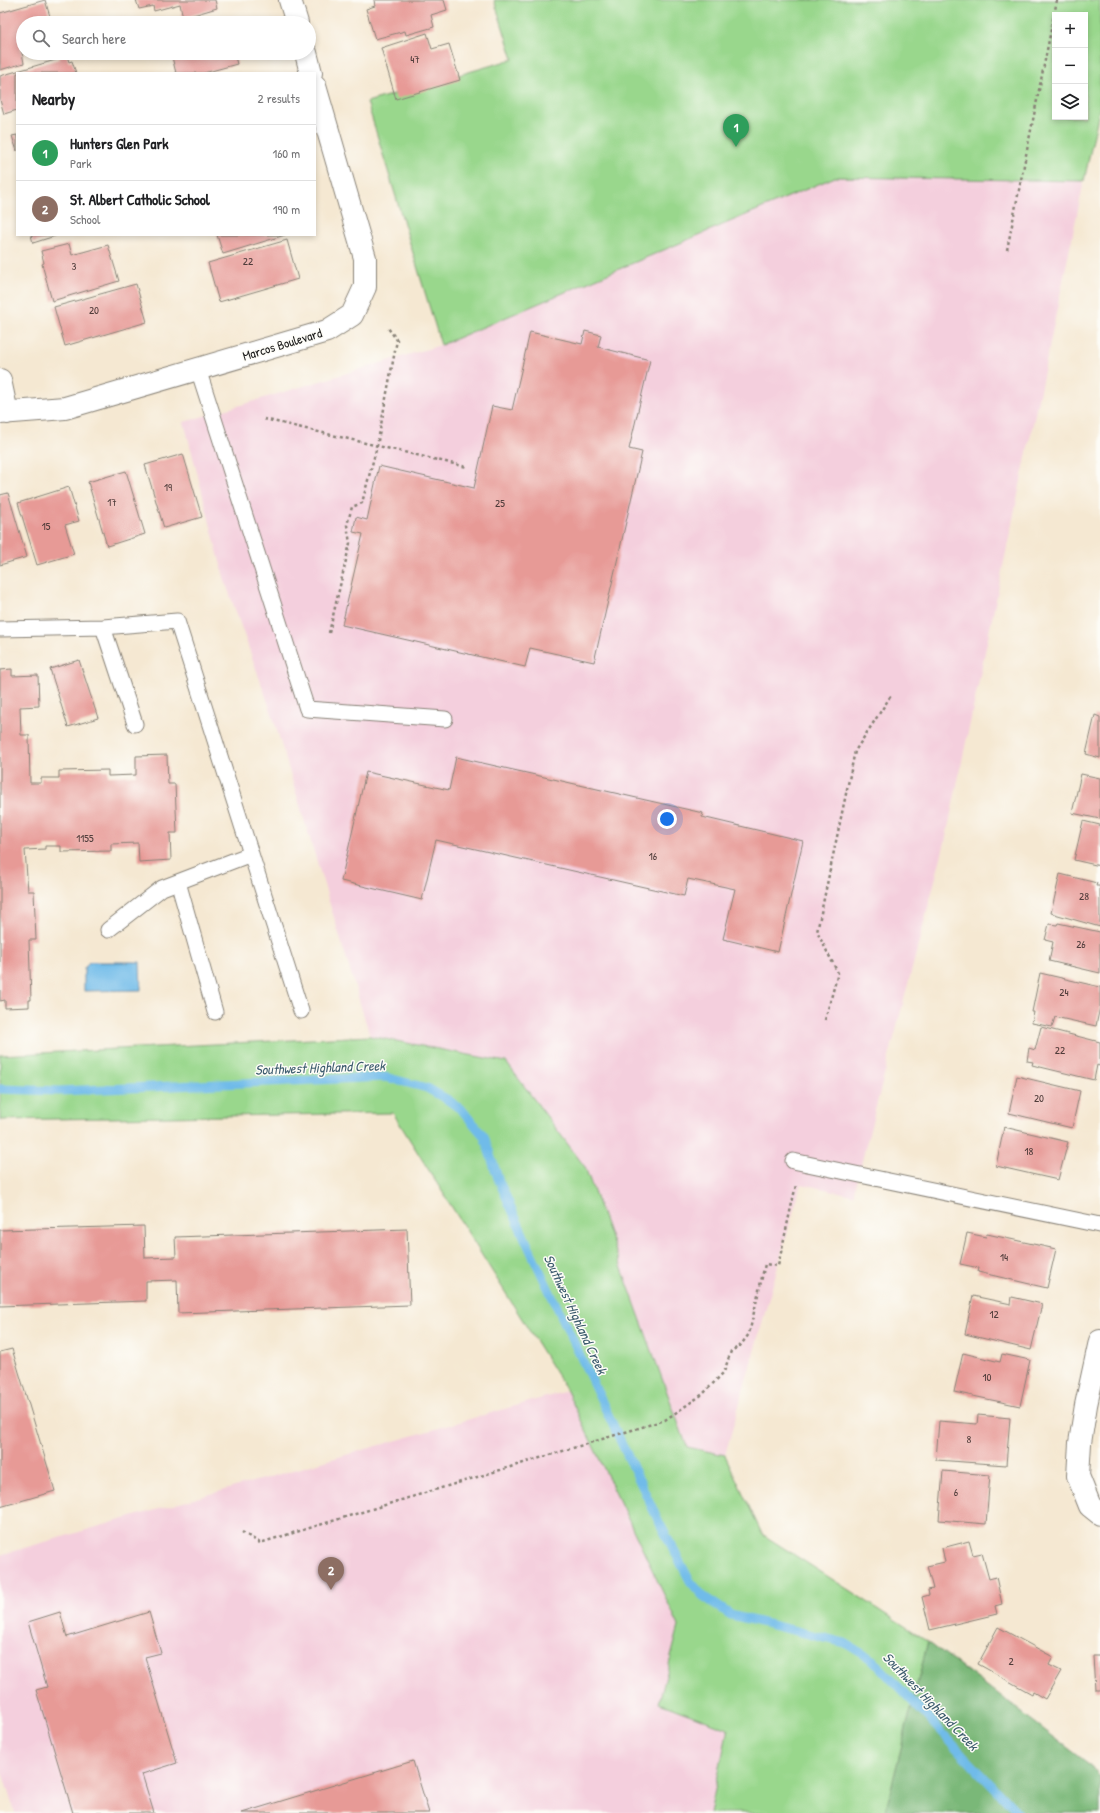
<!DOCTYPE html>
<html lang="en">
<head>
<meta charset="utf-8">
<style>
  :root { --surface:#fff; --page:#f2f2f2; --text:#202124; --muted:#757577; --line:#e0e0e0; --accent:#b45309 }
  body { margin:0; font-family:"Patrick Hand",sans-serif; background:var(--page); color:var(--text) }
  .controls { position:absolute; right:12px; top:12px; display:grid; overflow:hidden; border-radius:0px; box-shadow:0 2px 6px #0003 }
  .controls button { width:36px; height:36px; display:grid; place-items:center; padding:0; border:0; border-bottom:1px solid var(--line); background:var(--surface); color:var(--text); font:20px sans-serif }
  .you { position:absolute; left:667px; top:819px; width:14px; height:14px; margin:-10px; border:3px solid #fff; border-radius:50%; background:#1a73e8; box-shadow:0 0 0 6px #1a73e833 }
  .badge { display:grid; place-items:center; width:26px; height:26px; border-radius:50%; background:var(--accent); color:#fff; font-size:13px; font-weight:700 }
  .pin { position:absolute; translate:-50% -33px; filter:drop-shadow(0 1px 2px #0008) }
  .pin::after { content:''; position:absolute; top:21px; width:14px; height:12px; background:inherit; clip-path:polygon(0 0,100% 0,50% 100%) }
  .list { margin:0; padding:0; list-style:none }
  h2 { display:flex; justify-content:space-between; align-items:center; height:52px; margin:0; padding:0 16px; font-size:17px }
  h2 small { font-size:13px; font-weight:400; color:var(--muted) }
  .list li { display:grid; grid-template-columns:26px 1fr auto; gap:12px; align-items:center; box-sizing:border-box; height:56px; padding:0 16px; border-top:1px solid var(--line) }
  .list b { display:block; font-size:15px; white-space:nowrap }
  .list p { margin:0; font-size:13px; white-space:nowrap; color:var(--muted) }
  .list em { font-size:13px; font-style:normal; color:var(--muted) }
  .icon { flex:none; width:22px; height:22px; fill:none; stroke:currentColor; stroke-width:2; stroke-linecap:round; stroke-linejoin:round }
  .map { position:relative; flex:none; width:1100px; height:1813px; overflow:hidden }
  .search { position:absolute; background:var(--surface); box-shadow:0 2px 6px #0003; left:16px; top:16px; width:300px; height:44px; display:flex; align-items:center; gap:10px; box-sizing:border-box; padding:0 14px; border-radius:22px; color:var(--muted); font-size:15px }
  .panel { position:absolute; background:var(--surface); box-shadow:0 2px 6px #0003; left:16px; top:72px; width:300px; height:164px; border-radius:0px }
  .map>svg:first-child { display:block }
  .built { fill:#f4cfdd }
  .green { fill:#99d78c; stroke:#5a7a54; fill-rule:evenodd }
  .forest { fill:#7ab878; stroke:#4b6a4a }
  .water { fill:#6fbbe9; stroke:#466c82 }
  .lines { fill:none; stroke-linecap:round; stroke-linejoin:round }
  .stream { stroke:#6fbbe9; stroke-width:9 }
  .building { fill:#e79a96 }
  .service-casing { stroke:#888277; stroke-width:17 }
  .minor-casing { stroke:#888277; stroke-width:24 }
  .path { stroke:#888277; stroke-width:2.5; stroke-dasharray:3 3; stroke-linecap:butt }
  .service { stroke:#fff; stroke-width:15 }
  .minor { stroke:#fff; stroke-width:22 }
  .labels { text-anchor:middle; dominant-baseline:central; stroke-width:3; stroke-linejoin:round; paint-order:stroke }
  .number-label { font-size:11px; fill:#4f3c3a }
  .street-label { font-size:13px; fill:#1c1c1c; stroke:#fdfcf7 }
  .water-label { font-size:14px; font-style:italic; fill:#3d5c6e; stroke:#fdfcf7 }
</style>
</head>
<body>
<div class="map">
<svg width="1100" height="1813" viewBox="0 0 1100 1813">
  <rect width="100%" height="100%" fill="#fdfcf7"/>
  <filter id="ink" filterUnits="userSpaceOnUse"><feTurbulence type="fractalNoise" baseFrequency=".025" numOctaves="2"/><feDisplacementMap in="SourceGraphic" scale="8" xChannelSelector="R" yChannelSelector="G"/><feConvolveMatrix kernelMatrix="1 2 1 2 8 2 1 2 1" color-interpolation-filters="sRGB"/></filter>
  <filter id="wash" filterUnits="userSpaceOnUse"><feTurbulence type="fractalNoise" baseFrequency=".012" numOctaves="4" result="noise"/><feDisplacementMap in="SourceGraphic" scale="16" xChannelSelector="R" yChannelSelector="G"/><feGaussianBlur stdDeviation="0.9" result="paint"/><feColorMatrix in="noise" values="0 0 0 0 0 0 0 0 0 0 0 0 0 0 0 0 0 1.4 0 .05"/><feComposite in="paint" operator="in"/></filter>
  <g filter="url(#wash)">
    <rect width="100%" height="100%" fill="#f5e8d2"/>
    <path class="built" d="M835 177 1084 181 945 842 853 1195 801 1184 725 1455 687 1447 585 1167 506 1062 370 1036 272 714 225 581 184 422 441 345Z
      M567 1391 679 1626 659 1702 728 1729 710 1813H15L0 1766V1555Z"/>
    <path class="green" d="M494 0H1100V107L1084 181 835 177 441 345 367 102 513 59ZM1055 15H1085V117H1055Z
      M370 1036 506 1062 585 1167 687 1447 725 1455 762 1534 928 1641 885 1813H710L728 1729 659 1703 679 1626 567 1391 393 1113 0 1120V1055Z"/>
    <path class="forest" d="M928 1641 1093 1767 1100 1778V1813H885Z"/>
    <path class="water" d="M89 962H140L141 990 84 991V969Z"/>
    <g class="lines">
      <path class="stream" d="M0 1089 59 1091 385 1077 427 1088 448 1100 462 1110 484 1136 499 1181 532 1254 659 1522 690 1581 703 1596 731 1615 845 1643 873 1660 1018 1813"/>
    </g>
    <g id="blocks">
      <path class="building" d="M45 0 52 23H23V48H21L24 63 0 70V13Z
        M136 0H215L217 8 183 18 180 4 154 11 153 6 139 9Z
        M374 0H444L447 10 431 15 434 27 406 35 405 31 375 39 366 9 375 6Z
        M427 33 432 49 449 44 460 80 396 99 381 48Z
        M66 53 69 62 72 61 76 73H17V110L4 114 0 100V76L59 59 58 56Z
        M171 53H234L237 64 204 73H176Z
        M17 135V151L12 136Z
        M31 235H58L33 243Z
        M217 235H285L223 254Z
        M287 240 298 279 219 302 208 263Z
        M69 244 72 255 108 245 119 281 52 301 42 264 44 263 41 251Z
        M136 284 147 322 65 346 54 307Z
        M585 331 601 335 598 347 650 360 629 449 642 452 594 662 530 648 525 667 342 625 363 534 353 532 356 517 367 520 379 466 474 488 492 406 512 410 530 332 582 344Z
        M183 454 202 517 164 528 145 465Z
        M126 471 145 534 107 546 88 482Z
        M69 487 79 521 65 525 74 554 37 565 18 503Z
        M8 493 27 557 0 565V495Z
        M79 660 98 718 68 727 50 669Z
        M12 669V676L38 675 39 706 20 707 21 735H29L30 783H41V778H59V771L108 770V776L136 775V756L167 755 168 784H175L177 833H170L171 860 139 862 138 843 111 844V851L61 852V846H45V849L25 850 28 891H34L36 940H29L31 1000H29V1007L5 1008V1000L0 1001V670Z
        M1095 715 1100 717V758L1086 754Z
        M456 757 703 813 702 817 803 841 778 952 723 939 735 889 688 879 684 896 436 840 422 900 341 881 366 772 449 790Z
        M1081 774 1100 778V819L1072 813Z
        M1083 821 1100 825V866L1074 860Z
        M1060 874 1097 883 1096 886H1100V927L1051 913Z
        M1058 923 1100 932V973L1049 961 1053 942 1045 940 1049 924 1057 925Z
        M1040 973 1100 987V1007L1096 1026 1055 1017 1052 1027 1032 1023 1034 1012H1032Z
        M1041 1027 1100 1042V1064L1099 1066 1097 1065 1094 1080 1032 1065 1033 1062 1027 1061 1029 1048 1035 1050Z
        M1017 1076 1080 1091 1072 1128 1009 1113Z
        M1004 1127 1068 1142 1058 1180 996 1166Z
        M144 1226 145 1258 176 1257 175 1237 407 1229 410 1305 178 1313 177 1280 146 1281V1301L0 1306V1230Z
        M967 1233 986 1237 987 1234 1056 1249 1047 1288 978 1272 979 1268 960 1264Z
        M973 1296 1011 1304 1012 1297 1042 1304 1031 1350 965 1334Z
        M12 1349 55 1491 0 1507V1352Z
        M963 1353 1000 1362 1002 1354 1030 1360 1020 1406 954 1392Z
        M978 1415 1010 1418 1006 1465 936 1460 939 1421 977 1424Z
        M943 1471 990 1475 986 1524 939 1520Z
        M969 1541 973 1555 982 1553 989 1579 996 1577 1002 1604 995 1606 997 1614 930 1630 922 1597 929 1595 928 1590 933 1589 927 1566 945 1562 942 1548Z
        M60 1612 67 1637 149 1612 161 1653 145 1657 177 1763 142 1774 154 1813H73L36 1690 47 1687 28 1622Z
        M998 1627 1053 1657 1049 1665 1061 1671 1045 1699 1033 1692 1032 1694 978 1664Z
        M1093 1656H1100V1690H1095Z
        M413 1761 429 1813H242Z"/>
    </g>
  </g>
  <g filter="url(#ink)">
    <use href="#blocks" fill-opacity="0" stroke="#888277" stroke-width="1"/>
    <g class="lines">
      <g class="service-casing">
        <path id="service" d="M198 369 307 709 445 719
          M103 627 135 724
          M0 629 103 627 177 621 301 1011
          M178 882 215 1012
          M108 930 162 888 251 854
          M793 1161 1100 1225"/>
      </g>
      <g class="minor-casing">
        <path id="minor" d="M290 0 297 23
          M306 53 311 73
          M0 380 7 413
          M0 413 65 408 327 331 352 315 365 287V258L315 86
          M1100 1341 1086 1405 1080 1443 1078 1476 1090 1506 1100 1514"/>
      </g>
      <path class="path" d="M1007 250 1057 0
        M264 419 467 467
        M329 633 350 543 347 525 352 507 362 503 377 446 397 340 388 328
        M825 1020 838 973 817 932 855 751 892 694
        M242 1532 260 1543 665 1420 703 1394 724 1372 731 1351 740 1346 749 1334 765 1264 778 1266 796 1185"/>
      <use href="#service" class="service"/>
      <use href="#minor" class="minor"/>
    </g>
  </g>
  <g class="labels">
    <g class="number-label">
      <text x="415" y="59">47</text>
      <text x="248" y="261">22</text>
      <text x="74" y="266">3</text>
      <text x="94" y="310">20</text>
      <text x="168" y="487">19</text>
      <text x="112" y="502">17</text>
      <text x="500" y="503">25</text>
      <text x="46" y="526">15</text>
      <text x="85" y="838">1155</text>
      <text x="653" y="856">16</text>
      <text x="1084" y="896">28</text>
      <text x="1081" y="944">26</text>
      <text x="1064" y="992">24</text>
      <text x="1060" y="1050">22</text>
      <text x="1039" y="1098">20</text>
      <text x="1029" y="1151">18</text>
      <text x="1004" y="1257">14</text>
      <text x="994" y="1314">12</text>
      <text x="987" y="1377">10</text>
      <text x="969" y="1439">8</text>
      <text x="956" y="1492">6</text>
      <text x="1011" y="1661">2</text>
    </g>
    <g class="street-label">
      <text transform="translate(282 344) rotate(-17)">Marcos Boulevard</text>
    </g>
    <g class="water-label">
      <text transform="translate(320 1067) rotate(-2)">Southwest Highland Creek</text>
      <text transform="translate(576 1314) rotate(65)">Southwest Highland Creek</text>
      <text transform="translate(931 1701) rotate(46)">Southwest Highland Creek</text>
    </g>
  </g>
</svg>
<div class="controls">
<button>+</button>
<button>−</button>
<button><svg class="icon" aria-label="layers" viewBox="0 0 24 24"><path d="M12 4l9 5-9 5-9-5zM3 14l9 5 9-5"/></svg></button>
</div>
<div class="you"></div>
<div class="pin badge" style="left:736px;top:147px;background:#2e9e5b">1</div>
<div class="pin badge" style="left:331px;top:1590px;background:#8d6e63">2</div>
<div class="search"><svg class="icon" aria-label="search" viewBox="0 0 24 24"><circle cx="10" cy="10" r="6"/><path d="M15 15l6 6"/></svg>Search here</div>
<section class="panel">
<h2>Nearby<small>2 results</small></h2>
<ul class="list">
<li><span class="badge" style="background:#2e9e5b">1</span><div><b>Hunters Glen Park</b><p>Park</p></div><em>160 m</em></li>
<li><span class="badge" style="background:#8d6e63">2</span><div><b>St. Albert Catholic School</b><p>School</p></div><em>190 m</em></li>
</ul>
</section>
</div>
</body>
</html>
